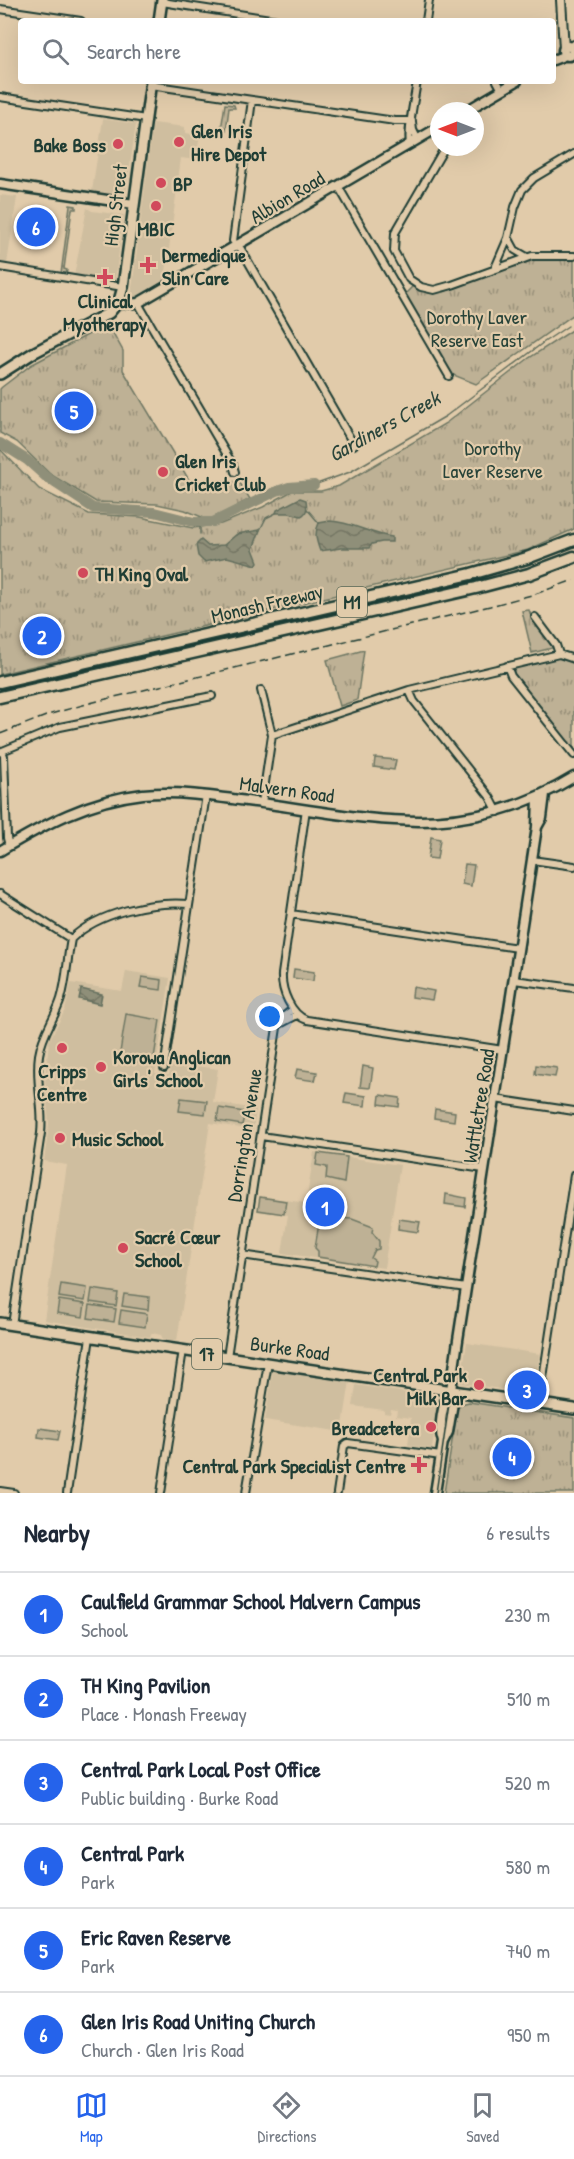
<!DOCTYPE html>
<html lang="en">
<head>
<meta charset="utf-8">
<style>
  :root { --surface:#fff; --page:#f6f6f7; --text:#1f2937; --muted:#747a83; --line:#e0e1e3; --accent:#2563eb }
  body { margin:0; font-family:"Patrick Hand",sans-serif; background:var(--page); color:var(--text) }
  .compass { position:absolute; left:430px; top:102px; width:54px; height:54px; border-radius:50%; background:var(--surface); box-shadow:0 6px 24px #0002; rotate:270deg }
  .you { position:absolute; left:270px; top:1017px; width:21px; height:21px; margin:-15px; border:4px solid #fff; border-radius:50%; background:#1a73e8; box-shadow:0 0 0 9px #1a73e833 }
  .badge { display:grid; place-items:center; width:39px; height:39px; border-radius:50%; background:var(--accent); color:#fff; font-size:20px; font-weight:700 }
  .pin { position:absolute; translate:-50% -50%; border:3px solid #fff; box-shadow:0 2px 6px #0006 }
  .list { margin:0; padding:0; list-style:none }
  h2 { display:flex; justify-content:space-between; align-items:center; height:78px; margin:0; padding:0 24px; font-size:26px }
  h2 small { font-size:20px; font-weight:400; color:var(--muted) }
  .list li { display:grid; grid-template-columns:39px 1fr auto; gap:18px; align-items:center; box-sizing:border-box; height:84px; padding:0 24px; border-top:2px solid var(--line) }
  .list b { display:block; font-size:22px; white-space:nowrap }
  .list p { margin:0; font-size:20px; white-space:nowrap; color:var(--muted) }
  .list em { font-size:20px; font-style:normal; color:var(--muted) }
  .icon { flex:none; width:33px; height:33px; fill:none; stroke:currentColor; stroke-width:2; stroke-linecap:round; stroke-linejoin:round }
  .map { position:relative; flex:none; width:574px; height:1493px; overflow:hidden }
  .search { position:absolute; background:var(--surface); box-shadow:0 6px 24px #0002; left:18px; right:18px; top:18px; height:66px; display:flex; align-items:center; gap:15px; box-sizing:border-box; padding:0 21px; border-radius:6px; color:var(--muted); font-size:22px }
  .sheet { height:582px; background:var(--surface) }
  nav { display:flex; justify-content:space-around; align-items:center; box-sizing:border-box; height:84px; border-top:2px solid var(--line); background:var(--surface); font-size:16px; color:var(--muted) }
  nav a { display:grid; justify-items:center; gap:3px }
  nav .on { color:var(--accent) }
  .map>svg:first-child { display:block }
  .built { fill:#cfbe9f }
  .grass { fill:#beb195; stroke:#6e7764; stroke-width:1.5 }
  .park { fill:url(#park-tufts); stroke:#6e7764; stroke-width:1.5 }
  .garden { fill:url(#garden-dots); stroke:#6e7764; stroke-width:1.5 }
  .water { fill:url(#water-waves); stroke:#626e5d; stroke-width:1.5 }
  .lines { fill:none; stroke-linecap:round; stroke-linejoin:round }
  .stream { stroke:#626e5d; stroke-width:1.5 }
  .river { stroke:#8f8f79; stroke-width:10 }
  .minor-casing { stroke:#1f3d34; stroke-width:10 }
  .tertiary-casing { stroke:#1f3d34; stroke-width:12 }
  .secondary-casing { stroke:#1f3d34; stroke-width:13 }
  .primary-casing { stroke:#1f3d34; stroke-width:14 }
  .motorway-casing { stroke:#1f3d34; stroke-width:15 }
  .minor { stroke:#e1cbaa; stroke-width:6 }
  .tertiary { stroke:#e1cbaa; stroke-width:8 }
  .secondary { stroke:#e1cbaa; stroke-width:8 }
  .primary { stroke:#e1cbaa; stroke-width:9 }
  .motorway { stroke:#e1cbaa; stroke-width:10 }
  .tram { stroke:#1f3d34; stroke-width:1.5 }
  .rail { stroke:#1f3d34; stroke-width:1.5; stroke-dasharray:9 4.5; stroke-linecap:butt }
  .poi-dot { fill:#d1495b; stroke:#e1cbaa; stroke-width:2 }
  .labels { text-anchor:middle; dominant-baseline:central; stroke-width:4.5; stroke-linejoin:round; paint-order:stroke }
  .shield { fill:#e1cbaa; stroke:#596857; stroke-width:1.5 }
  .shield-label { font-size:18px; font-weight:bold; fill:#1f3d34 }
  .poi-label { font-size:20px; font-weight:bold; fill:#1f3d34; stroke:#e1cbaa; text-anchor:start }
  .street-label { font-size:20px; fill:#1f3d34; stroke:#e1cbaa }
  .park-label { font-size:20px; fill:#274339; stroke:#e1cbaa }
  .water-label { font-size:21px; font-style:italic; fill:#2a453b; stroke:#e1cbaa }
</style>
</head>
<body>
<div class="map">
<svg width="574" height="1493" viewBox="0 0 574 1493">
  <defs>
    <pattern id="park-tufts" width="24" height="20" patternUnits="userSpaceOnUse" patternTransform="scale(1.5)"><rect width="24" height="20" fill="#beb195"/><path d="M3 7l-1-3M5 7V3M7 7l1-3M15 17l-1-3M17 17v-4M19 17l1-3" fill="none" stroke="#9a917a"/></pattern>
    <pattern id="garden-dots" width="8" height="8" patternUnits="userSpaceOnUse" patternTransform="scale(1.5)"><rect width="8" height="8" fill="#beb195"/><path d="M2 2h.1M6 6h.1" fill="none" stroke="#9a917a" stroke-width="1.8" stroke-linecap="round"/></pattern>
    <pattern id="water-waves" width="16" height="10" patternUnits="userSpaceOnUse" patternTransform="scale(1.5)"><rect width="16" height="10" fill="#8f8f79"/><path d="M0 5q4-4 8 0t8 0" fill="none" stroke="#747664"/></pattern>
  </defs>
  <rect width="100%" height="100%" fill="#e1cbaa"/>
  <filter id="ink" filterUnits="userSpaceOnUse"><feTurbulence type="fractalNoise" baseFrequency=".0167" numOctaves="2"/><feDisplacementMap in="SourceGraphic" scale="12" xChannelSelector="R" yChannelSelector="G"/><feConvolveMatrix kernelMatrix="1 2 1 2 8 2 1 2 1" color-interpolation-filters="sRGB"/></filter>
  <g filter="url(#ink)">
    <path class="built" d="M103 119 136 124 126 193 124 195 92 191Z
      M153 123 185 127V133L200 135 196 160 181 158 165 279 134 298 131 296Z
      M0 195 17 197 7 264 0 263Z
      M87 208 92 211 124 215 115 281 112 282 74 276Z
      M126 971 170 978 155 1073 169 1075 171 1062 218 1069 213 1102 256 1109 253 1130 210 1123 177 1341 163 1339 161 1335 152 1333 150 1337 44 1320 67 1165 44 1161 49 1124 45 1081 49 1041 65 1010 71 983 122 991Z
      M314 1152 400 1165 384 1268 282 1253 288 1215 257 1211 259 1196 306 1203Z
      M467 1343 540 1354 534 1394 460 1383Z
      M273 1369 350 1381 342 1432 265 1420Z
      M356 1385 439 1398 432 1449 408 1445 411 1418 396 1416 397 1410 391 1409 390 1414 384 1413V1410L353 1406Z"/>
    <path class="grass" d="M225 104 234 105 235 108H229L226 131 221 130Z
      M375 758 396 760 394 770 374 767Z
      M431 837 440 839 437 859 428 858Z
      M465 864 474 865 471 886 462 884Z
      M294 969 314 972 313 981 293 978Z
      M142 977 162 980 161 990 140 987Z
      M413 987 434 991 432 1000 412 997Z
      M126 1014 160 1020 153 1064 119 1059Z
      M536 1065 557 1068 555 1077 535 1074Z
      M363 1066 373 1068 370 1088 360 1087Z
      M297 1069 317 1072 315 1081 295 1078Z
      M346 1093 366 1096 365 1106 344 1103Z
      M380 1095 400 1098 399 1107 379 1104Z
      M181 1098 207 1101 205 1114 179 1111Z
      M219 1108 245 1112 242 1125 217 1121Z
      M435 1109 455 1112 454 1121 434 1118Z
      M318 1153 347 1157 344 1183 326 1179 327 1167 316 1165Z
      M446 1194 466 1198 465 1207 445 1204Z
      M260 1197 286 1201 284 1214 258 1210Z
      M324 1217 352 1219 373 1227 372 1232 379 1241V1249L375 1250 371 1258 375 1261 374 1266 318 1257V1251L315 1248 319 1223Z
      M399 1219 420 1222 418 1232 398 1229Z
      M61 1284 87 1288 85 1301 59 1297Z
      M92 1289 118 1293 116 1306 90 1302Z
      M124 1294 149 1297 148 1310 122 1306Z
      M59 1300 85 1304 83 1317 57 1313Z
      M90 1305 116 1309 114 1322 88 1318Z
      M121 1310 147 1314 145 1327 119 1323Z
      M39 1428 60 1431 58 1440 38 1437Z"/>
    <path class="park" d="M532 259H574V314L476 384 451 374 405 294 413 286 429 293 444 292Z
      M108 324 123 351V370L195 490 225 487 238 480 250 499 214 518H204L185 510 157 504 96 502 50 474 17 442 0 433V389L2 387 31 365Z
      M574 329V529L528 550 0 674V449L39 489 89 514 140 517 193 528 221 524 263 507 292 491H321L339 486 446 423 529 358Z
      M529 610 535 627H538L552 646V648L532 653 522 611Z
      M364 650 357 700 340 706 327 660Z
      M559 657 574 662V750L513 673 515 668Z
      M469 1402 574 1418V1493H444L457 1409 461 1404Z"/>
    <path class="garden" d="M70 205 76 206V209H72L64 269 67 270 66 275 61 274Z"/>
    <path class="water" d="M300 498 306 500C307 507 308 513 301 516L289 513H276L277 510Z
      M330 521C352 522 370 534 392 537V542H382L372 544 369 548H341L320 551C316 540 314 533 319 523Z
      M260 530 253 549 258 562 256 565 227 557 204 562 198 556 196 545 201 540 208 546 224 545 237 534Z
      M81 989 102 994 100 1004 79 999Z"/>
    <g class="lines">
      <path class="stream" d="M314 485 350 472 446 416 544 342 568 326
        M307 509 319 523
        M200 523V534
        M260 530 266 518 276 513"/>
      <path class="river" d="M0 443 27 460 46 477 93 508 154 512 194 522H213L277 491 289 487 314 485"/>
      <g class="minor-casing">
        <path id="minor" d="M162 2 283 21
          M0 9 81 21
          M426 21 429 0
          M497 81 502 90
          M150 85 395 121H412
          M0 97 146 119
          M252 100 233 241 241 249 354 445
          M412 122 413 130 418 140
          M410 144C407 130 415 97 417 81
          M445 147 395 233 394 251 409 279 421 287 434 290 452 285 532 256H574
          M338 186 449 376
          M509 239 515 250 527 257
          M0 267 123 287
          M495 268 508 238 515 207 522 190 534 178 574 154
          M138 303 233 465 235 472
          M535 617 556 645 559 654
          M507 666 511 676 574 755
          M261 690 272 735 262 803
          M409 690 414 701 490 797 498 812
          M272 735 409 690 559 654 574 659
          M2 751 4 756 7 838 9 846
          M0 752 60 727 212 696
          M306 809 282 974C281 990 291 1015 307 1020L503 1050
          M532 860 574 866
          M0 894 71 939
          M291 914 518 948
          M514 980 574 988
          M278 1025 297 1015
          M164 1068 206 795
          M495 1099 574 1111
          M261 1136 484 1169
          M242 1255 466 1288
          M12 1325 41 1133C44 1107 35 1081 39 1055 42 1034 55 1018 61 999 67 979 67 959 71 939 99 912 152 901 189 904
          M227 1357 278 1021 293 1009
          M539 1404 574 1175
          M0 1491 14 1493
          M67 1493 90 1337
          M161 1493 183 1350
          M246 1493 268 1363
          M337 1493 344 1446 348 1443 441 1456"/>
      </g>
      <g class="tertiary-casing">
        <path id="tertiary" d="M561 0 564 49
          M570 47 574 45"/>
      </g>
      <g class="secondary-casing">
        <path id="secondary" d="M563 51a5 5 0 1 1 10 0a5 5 0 1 1-10 0Z
          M553 60 566 55
          M466 111 517 81
          M0 184 134 204
          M117 304 138 303 439 127
          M537 827 542 818 545 794
          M0 851C45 824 89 800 143 794 178 791 212 796 247 801 368 817 462 846 574 777
          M443 1442C438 1427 442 1403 451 1390
          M435 1493 443 1442 448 1432 453 1403 451 1390 458 1340 537 827 538 798"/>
      </g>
      <g class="primary-casing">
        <path id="primary" d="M159 21 162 0
          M0 374 33 353 109 313 119 301 123 287 151 81
          M0 1323 574 1409"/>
      </g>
      <g class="motorway-casing">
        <path id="motorway" d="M0 682 471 574 527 558 574 540
          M0 697 476 588 529 574 574 557"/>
      </g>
      <use href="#minor" class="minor"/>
      <use href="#tertiary" class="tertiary"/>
      <use href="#secondary" class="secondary"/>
      <use href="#primary" class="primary"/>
      <use href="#motorway" class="motorway"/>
      <path class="tram" d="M436 1493 449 1404"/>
      <path class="rail" d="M0 734 51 714 90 703 490 606 535 594 574 580"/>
    </g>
  </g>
  <g class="poi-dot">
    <circle cx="179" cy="142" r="6"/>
    <circle cx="118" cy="144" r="6"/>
    <circle cx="161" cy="183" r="6"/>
    <circle cx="156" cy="206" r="6"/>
    <path d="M145 256h6v6h6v6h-6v6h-6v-6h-6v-6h6z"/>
    <path d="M102 268h6v6h6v6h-6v6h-6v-6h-6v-6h6z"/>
    <circle cx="163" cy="472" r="6"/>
    <circle cx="83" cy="573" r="6"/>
    <circle cx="62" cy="1048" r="6"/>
    <circle cx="101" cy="1067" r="6"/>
    <circle cx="60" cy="1138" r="6"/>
    <circle cx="123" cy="1248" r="6"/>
    <circle cx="479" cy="1385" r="6"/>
    <circle cx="431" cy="1427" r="6"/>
    <path d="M416 1456h6v6h6v6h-6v6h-6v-6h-6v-6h6z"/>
  </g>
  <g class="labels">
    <g class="shield">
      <rect x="337" y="587" width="30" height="30" rx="4.5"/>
      <rect x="192" y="1339" width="30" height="30" rx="4.5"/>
    </g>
    <g class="shield-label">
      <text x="352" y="602">M1</text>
      <text x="207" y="1354">17</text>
    </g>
    <g class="poi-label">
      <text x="191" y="130">Glen Iris<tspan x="191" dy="23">Hire Depot</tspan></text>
      <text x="106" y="144" text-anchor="end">Bake Boss</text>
      <text x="173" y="183">BP</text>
      <text x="156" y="228" text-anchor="middle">MBIC</text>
      <text x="162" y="254">Dermedique<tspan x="162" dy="23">Slin Care</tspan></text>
      <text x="105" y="300" text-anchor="middle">Clinical<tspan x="105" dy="23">Myotherapy</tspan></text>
      <text x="175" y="460">Glen Iris<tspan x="175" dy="23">Cricket Club</tspan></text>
      <text x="95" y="573">TH King Oval</text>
      <text x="113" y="1056">Korowa Anglican<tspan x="113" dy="23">Girls' School</tspan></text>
      <text x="62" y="1070" text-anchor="middle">Cripps<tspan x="62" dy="23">Centre</tspan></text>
      <text x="72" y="1138">Music School</text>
      <text x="135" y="1236">Sacré Cœur<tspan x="135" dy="23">School</tspan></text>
      <text x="467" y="1374" text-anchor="end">Central Park<tspan x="467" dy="23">Milk Bar</tspan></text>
      <text x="419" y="1427" text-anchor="end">Breadcetera</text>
      <text x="406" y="1465" text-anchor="end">Central Park Specialist Centre</text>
    </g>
    <g class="street-label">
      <text transform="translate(287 197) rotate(-31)">Albion Road</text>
      <text transform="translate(115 205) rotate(-83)">High Street</text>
      <text transform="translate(267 603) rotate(-13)">Monash Freeway</text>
      <text transform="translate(287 789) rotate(8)">Malvern Road</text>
      <text transform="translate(478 1106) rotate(-81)">Wattletree Road</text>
      <text transform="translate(244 1135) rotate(-81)">Dorrington Avenue</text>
      <text transform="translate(290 1348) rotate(8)">Burke Road</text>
    </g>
    <g class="park-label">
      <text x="477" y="316">Dorothy Laver<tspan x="477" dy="23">Reserve East</tspan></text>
      <text x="493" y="447">Dorothy<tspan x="493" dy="23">Laver Reserve</tspan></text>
    </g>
    <g class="water-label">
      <text transform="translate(384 426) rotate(-29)">Gardiners Creek</text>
    </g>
  </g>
</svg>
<svg class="compass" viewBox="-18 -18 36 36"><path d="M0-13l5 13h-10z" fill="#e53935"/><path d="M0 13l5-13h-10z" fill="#747a83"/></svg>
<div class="you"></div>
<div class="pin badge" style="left:325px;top:1207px">1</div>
<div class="pin badge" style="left:42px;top:636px">2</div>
<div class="pin badge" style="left:527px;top:1390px">3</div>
<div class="pin badge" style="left:512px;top:1457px">4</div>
<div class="pin badge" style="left:74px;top:411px">5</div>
<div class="pin badge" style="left:36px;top:227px">6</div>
<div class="search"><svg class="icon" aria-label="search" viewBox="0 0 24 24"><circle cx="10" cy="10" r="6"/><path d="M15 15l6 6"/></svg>Search here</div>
</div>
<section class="sheet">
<h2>Nearby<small>6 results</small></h2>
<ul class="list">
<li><span class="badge">1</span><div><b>Caulfield Grammar School Malvern Campus</b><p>School</p></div><em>230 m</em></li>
<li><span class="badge">2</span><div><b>TH King Pavilion</b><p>Place · Monash Freeway</p></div><em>510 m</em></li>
<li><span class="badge">3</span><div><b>Central Park Local Post Office</b><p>Public building · Burke Road</p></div><em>520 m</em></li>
<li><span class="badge">4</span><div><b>Central Park</b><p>Park</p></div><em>580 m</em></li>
<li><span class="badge">5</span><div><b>Eric Raven Reserve</b><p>Park</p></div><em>740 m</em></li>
<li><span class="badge">6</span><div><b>Glen Iris Road Uniting Church</b><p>Church · Glen Iris Road</p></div><em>950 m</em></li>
</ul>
</section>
<nav>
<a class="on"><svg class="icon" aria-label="map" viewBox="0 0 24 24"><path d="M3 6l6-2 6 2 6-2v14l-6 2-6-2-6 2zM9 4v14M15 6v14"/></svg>Map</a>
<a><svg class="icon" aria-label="directions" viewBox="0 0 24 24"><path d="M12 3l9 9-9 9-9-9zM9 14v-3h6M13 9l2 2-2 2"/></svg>Directions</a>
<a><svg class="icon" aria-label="saved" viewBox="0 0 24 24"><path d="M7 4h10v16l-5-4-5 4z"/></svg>Saved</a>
</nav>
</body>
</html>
